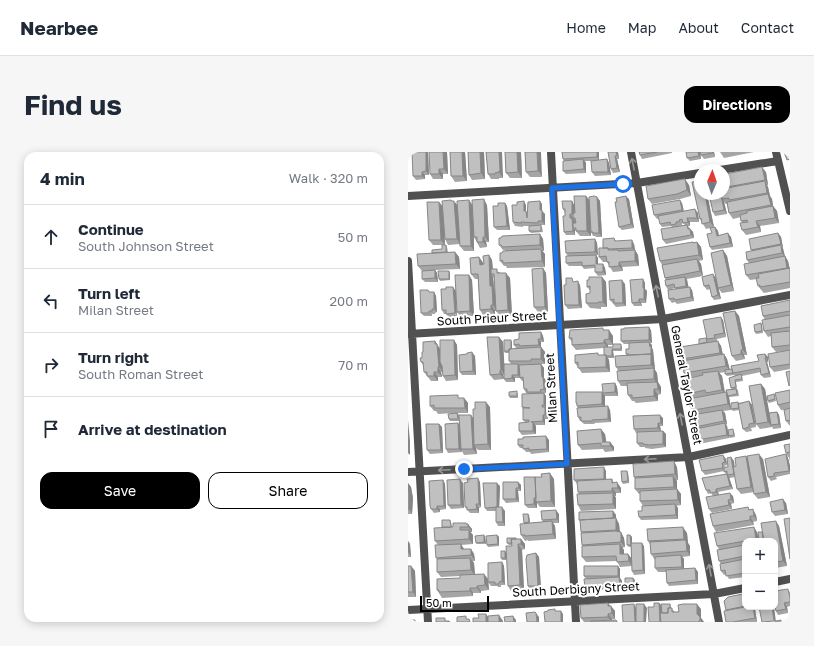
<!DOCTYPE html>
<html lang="en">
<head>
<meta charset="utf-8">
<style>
  :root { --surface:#fff; --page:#f6f6f7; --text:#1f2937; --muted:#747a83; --line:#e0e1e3; --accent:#000 }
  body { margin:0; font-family:"Golos Text",sans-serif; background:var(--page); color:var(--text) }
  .controls { position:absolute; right:12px; bottom:12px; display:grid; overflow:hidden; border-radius:8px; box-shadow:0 2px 10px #0003 }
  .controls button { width:36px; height:36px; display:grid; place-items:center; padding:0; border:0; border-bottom:1px solid var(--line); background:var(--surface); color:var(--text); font:20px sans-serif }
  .compass { position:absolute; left:286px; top:12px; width:36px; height:36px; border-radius:50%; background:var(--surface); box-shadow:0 2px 10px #0003; rotate:2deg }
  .scale { position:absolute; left:12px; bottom:10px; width:69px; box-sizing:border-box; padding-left:4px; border:2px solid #000; border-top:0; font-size:11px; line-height:14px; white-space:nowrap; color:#000; -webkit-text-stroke:3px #fff; paint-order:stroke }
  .stop { position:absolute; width:12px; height:12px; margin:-9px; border:3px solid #1a73e8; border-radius:50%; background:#fff }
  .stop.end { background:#1a73e8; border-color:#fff; box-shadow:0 1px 4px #0008 }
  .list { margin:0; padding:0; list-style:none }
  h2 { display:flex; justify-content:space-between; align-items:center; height:52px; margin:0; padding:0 16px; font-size:17px }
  h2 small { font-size:13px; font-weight:400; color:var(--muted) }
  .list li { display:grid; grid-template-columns:26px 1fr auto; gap:12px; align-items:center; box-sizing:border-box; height:64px; padding:0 16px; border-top:1px solid var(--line) }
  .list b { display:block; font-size:15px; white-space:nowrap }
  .list p { margin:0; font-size:13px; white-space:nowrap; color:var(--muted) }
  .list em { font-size:13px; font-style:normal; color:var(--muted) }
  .actions { display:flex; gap:8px; padding:12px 16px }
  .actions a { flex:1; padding:9px 0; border:1px solid var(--accent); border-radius:12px; text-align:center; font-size:14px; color:var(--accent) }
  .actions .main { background:var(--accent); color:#fff }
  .icon { flex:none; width:22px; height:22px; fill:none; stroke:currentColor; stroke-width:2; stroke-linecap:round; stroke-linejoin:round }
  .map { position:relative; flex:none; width:382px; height:470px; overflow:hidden; border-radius:12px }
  header { display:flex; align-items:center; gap:24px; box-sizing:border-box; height:56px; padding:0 20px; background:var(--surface); border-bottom:1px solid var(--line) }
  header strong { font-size:19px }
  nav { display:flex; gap:22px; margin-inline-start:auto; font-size:14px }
  .intro { display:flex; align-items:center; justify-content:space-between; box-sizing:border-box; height:96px; padding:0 24px }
  h1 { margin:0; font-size:28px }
  .button { padding:10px 18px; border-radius:12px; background:var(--accent); color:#fff; font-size:14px; font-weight:700 }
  main { display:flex; gap:24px; padding:0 24px }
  aside { flex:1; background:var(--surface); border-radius:12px; box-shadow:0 2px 10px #0003 }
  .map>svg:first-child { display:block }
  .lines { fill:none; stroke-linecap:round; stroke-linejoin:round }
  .minor { stroke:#515151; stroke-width:8 }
  .wall { fill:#a5a5a5; fill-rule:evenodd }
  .shaded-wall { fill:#868686 }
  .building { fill:#c0c0c0; stroke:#868686 }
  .oneway { stroke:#979797 }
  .route { stroke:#1a73e8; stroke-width:5 }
  .labels { text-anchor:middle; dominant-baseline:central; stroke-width:4; stroke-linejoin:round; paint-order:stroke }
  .street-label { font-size:12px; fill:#000; stroke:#fff }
</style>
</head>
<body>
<header>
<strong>Nearbee</strong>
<nav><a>Home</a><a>Map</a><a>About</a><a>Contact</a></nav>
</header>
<div class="intro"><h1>Find us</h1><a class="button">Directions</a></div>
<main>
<aside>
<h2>4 min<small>Walk · 320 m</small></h2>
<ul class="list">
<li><svg class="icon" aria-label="ahead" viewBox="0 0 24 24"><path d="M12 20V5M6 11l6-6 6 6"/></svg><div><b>Continue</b><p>South Johnson Street</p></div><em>50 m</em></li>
<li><svg class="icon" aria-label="left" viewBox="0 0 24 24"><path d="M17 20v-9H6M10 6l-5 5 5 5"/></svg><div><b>Turn left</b><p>Milan Street</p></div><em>200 m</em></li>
<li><svg class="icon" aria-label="right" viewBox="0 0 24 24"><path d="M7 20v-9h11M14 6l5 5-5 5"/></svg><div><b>Turn right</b><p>South Roman Street</p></div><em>70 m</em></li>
<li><svg class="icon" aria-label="arrive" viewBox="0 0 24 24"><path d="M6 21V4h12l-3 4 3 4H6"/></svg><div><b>Arrive at destination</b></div></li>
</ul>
<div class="actions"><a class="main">Save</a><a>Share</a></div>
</aside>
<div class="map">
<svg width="382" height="470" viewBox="0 0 382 470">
  <rect width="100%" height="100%" fill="#fff"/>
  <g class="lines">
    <path class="minor" d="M143 0 168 470
      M223 0 311 470
      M368 0 382 59
      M312 18 370 9
      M0 44 229 31 292 21
      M0 109 20 470
      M0 182 255 167 382 143
      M0 320 281 305 382 283
      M367 430 382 427
      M0 458 306 442 337 436"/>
  </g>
  <path class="wall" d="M20 0 21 23H17V27L8 28 5 24Z
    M39 0 40 22H35V27H25L22 22Z
    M42 0H57L59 29 47 30 43 24Z
    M60 0H76L77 27 64 28 61 23Z
    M78 0 95 23V26H91V27H83L80 22Z
    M97 0H113L114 26H102L98 21Z
    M117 0 134 25H122L118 20Z
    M154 0H191V8L199 7 201 11 203 23 187 24 184 20V9H177L178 11V21L158 22 155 19 156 9 155 7Z
    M200 0H210L211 7H209L212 20 205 21 203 17Z
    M231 0H264V1L234 7 232 3Z
    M278 0H292L293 7 282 9 279 6Z
    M292 0H306L307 5 296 7 293 3Z
    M312 0H346L316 6Z
    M358 20 360 33H359L360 35 362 44 364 47 365 54 369 59 371 71 352 74 353 80 338 83 334 78 335 71 333 69V65L325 67 321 61 319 52H318L316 50 319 62 307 64 305 60 320 36 319 35Z
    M281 33 283 44 272 47 244 52 240 47Z
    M292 42H299L306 75 298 77 292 67Z
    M178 44 181 48 189 45 192 49 194 85H188L187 84H185L183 80V84H172L167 78V83H158L156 80 157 61 155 57 164 49 166 53Z
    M221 47 226 76 214 78 211 75Z
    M61 48 64 53H79L81 90H78L79 95 72 96 66 85V99H56L52 94V92L40 93 37 87 36 81 37 93H25L21 88 31 50 35 55 44 49 50 53Z
    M97 51 99 54 102 78H89L86 75Z
    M274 51 276 59 290 61 291 70H282V74H280L285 80 286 86 258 92 255 88 264 75 263 74 254 75 252 72 251 66 249 67 246 63ZM275 71 277 73 270 74 274 73V72Z
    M134 52V59L137 62V73H132L134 75 135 80 123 81 121 79 122 74H115V75L107 74 105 70 118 53V60L119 61Z
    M307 75 310 79 311 83 323 85 325 95 304 98 302 95 304 81Z
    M370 81 373 85 375 96 377 104 380 109 382 117V136L356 141 354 139 350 134 349 127 342 128 338 123 341 111 339 108 344 99 343 98Z
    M132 82 135 87 136 99H134L137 102V115L99 116 98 114H96L92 109 97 99V98H95L91 93Z
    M206 86 208 89 226 92 227 98 230 103 231 114 214 115 215 119 205 120 199 110H195L191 105 195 96Z
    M187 87 189 91 190 103H188L190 106V112H195L197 116 198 123 190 124 187 120V116L176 117 174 114H161L158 111 160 104 158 101Z
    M285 90 286 91 289 90 293 95 295 108 291 109 293 112 295 124 279 127 280 135 284 138 286 149 269 152 267 150 264 151 261 147 267 137V136L260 138 258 134V128L257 126 254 113 252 109Z
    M38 93 39 95 40 100H47L51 105 52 117 27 118 29 121 30 130H17L14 127V119L10 114 24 101 34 97Z
    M315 98 319 104 326 139 314 141 310 136Z
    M81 103 84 108 85 117 102 126 104 164H92L88 159H87V163H75L72 158 70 127H67L63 122 71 105 76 112ZM85 125 87 127V138L86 136Z
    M135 116 138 121 140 160H130L126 155Z
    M42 121V128L32 129 31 127Z
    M61 123 64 128 66 164 53 165 49 160Z
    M194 125 198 130 199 155H193V157L182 156 178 151 182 141V138L179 135Z
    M308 126 313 147 306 148 304 145 302 137 299 138 296 134Z
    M235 127 237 131V137L239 139 238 151H233L234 154H226L224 151Z
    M167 130 172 133 174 156 160 157 157 153 158 133Z
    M217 132 218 154 208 155 202 148Z
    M33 137 49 165H41L38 162H36L34 158Z
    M22 140H26L28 144 29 160 27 161V162H24V164H16L13 161Z
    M382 148V217L366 220 362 215 377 199 368 200 364 195 363 184 360 185 356 179 357 168 355 164Z
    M327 159 331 164 339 203H336L337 207 328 209 324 204Z
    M315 168 318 185 309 187V189L313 194 315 202H316L319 207 322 218 351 209 357 202 360 205V210H359L363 225 356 226 353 223V220L334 224 335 229 328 230 329 237 330 238 331 244 321 245 323 257 330 250 331 251 341 249 344 253 348 275 343 276 344 279 338 280 335 277 331 258 325 259 323 257V258L315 259 317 261 319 272 318 273 319 274 320 278 326 279 327 285 322 286 321 285V286L291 292 289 288 288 277 287 275 289 262 286 259H285L281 254 283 246 280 242 281 237 278 232 291 224 279 226 276 221 275 209 274 207 298 186ZM317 220V222L319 224 326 223 327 224 323 236 324 237 319 242 317 240 314 224 311 221Z
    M353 171 354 173 355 181 348 182 347 180Z
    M197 178 205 184V192L214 194V199H205L206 206H200L201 208 202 220 174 221 167 211 191 203H196V196L168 198 164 193V190L161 186ZM200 193H205V195H200Z
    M243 178 244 191H242L244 193V196L245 198 247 218 249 221 250 230 253 235V242L250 243V249L228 251 226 249H224L220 243 219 234H213L210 229V218L208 215 219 204 218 202 221 197V192H216L213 189Z
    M133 180 135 184 136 190H133V195L137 200V212H133L136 216V226L138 228V241H136L138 244V256H137L139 259 140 267H137V273H127L128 282 114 283 111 279 117 270 115 268V257L114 255 120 241H118L116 237 115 229H114L112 226H107V230H98L96 227V223H95L96 227 86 228 82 223 91 185 95 190 96 212H103L101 209V201H97L96 199 104 190V197L112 196H108L106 193 111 187Z
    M46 188 49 193 50 228 38 229 35 224 34 214V213L35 220H33L34 225H30V229H23L16 220V214L13 210 14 206 15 200 27 189 32 197Z
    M67 204 68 223H54L52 220Z
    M207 231 209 235 210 244H197L195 241Z
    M353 232 357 237 361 261 369 260 371 263 373 276 365 277 364 274V275L352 277 348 272Z
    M382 238V274L378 269 376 258H373L370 253Z
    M194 240 197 244V255L202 258 203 270 187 271 186 272H176L173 269H172L170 265V256L168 251Z
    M110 241V246H102L101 244Z
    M366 242 367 244 368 249 361 251 360 249Z
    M52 246H56L60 251V261H50L51 263V269H42L41 267 47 261 30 262 28 259H26L22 254Z
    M82 255 83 298H70L68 296 69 302 56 303 54 299V300L40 301 38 297 50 271 52 274Z
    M255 266V274H252L253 279H255L258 282V295L244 297 237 296V295H232L229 291V281H228L226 277Z
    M31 272 34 275 35 301 22 302 19 298Z
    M197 282 198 290H202L206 295V299L197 300 195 297 174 298 170 293Z
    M141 288V300L123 302 122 300H118L115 296H112L110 293Z
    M382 292V310L381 305H380L378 301Z
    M378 302 380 306 382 314V322L368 325 369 327 363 329 360 325Z
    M338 304 340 306 355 307 362 345 350 347 346 342V340L333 342 329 337 327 325 322 326H321L325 337 310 340 311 343 325 344 326 351 323 352 324 357 304 361 301 357 305 344 303 341 300 342 298 338 318 322 316 319 297 323 294 319 318 307 319 313 316 314V315H320L326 309V314H328Z
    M269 315 270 328H268L269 329V337L273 342V353L268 354 270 356V367L233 368 231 365 234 359 235 354 232 349V342H231L227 337V326L226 325Z
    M198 319V327H204L206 331 213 336V341H208V344H207L208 346V357L173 359 170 353 171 342 170 340 169 332 166 328Z
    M219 319 220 321 221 331 215 332 214 330Z
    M127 325 146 327 147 355H132L129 351V356H120L117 353Z
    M35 328 37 332 38 357 32 358V360L26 361 23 357Z
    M72 330 73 355 71 356V361H62L57 355Z
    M110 330 113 333V339H110L111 350 98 351 95 347Z
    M0 331 3 335 5 346 4 362H0Z
    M55 331 56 356 43 357 40 353Z
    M92 334 91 355 97 359V374H90L88 370V359H79L77 356Z
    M378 351 380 362 367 364 364 360Z
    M340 355 342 358 348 363 349 369 345 370 346 373 308 380 305 374Z
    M205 359 208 363V366L211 372 212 380 216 386 217 395 214 396 216 398V402H220L223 406V395H221L219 393 222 383 224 385V391L236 394 237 422 226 423 224 419V414L212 415 209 409 178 410 174 405 175 394 174 393V381L173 380V370L171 368Z
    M120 362 121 363 122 371 135 370 134 368 151 362V371H145L147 374 148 387 120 389V388L117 389 113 383 116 372V371Z
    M42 368 43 370 44 375 58 371 64 377V380H62L65 383V392L53 393 56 397H63L66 402 67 409H65L66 411 67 422H76L80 427 81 438 73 439V441H65V444L34 446 29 438 52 426V424L33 425 29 420V407L28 406 30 393 27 389 34 375Z
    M371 374 379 414 367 416V389H352L351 388 354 380Z
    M349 380 351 389H337V425L321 427 318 422 316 423 313 419V412L311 409V397L309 394Z
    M279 381 280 391 282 394V404L274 405 276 407V417L287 416 290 420V432L261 434 259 431 258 420H250L247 416V408L243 402 242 392 240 389Z
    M76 383 77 385 78 392H69L68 391Z
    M89 383 91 385V394L80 395 79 393Z
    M108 386 109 387H113L117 392V397L114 398 116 438 103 439 100 434 104 393H101L99 391Z
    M0 389 2 392 3 405H0Z
    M98 400V408H94L93 406Z
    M128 401 131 405 133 437 122 438 120 434Z
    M94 410 96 414 97 433H93V435H90L89 434H83L80 430Z
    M0 414H3L7 419 8 445H0Z
    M210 414 212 417V426L214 429V436L179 439 177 435 178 427 176 424Z
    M227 428V435L218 436 217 434Z
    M382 439V454L379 455 380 461 370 463 368 459Z
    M337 444V455H346L347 457 349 470H318V458Z
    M200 451 207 459V467H204V468L210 470H176L173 466Z
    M251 451 254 454 262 452 263 454V456L267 460 293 457V466L296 470H241L246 455Z"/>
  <path class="shaded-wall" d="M18 0H20L21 23 18 19Z
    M35 0H39L40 22 36 17Z
    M54 0H57L59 29 55 24Z
    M72 0H76L77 27 73 21Z
    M91 0H94L95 23V26L91 20Z
    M109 0H113L114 26 110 20Z
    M129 0H133L134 25 130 19Z
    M189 0H191V8L189 5Z
    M208 0H210L211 7 209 3Z
    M290 0H292L293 7 291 4Z
    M304 0H306L307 5 305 1Z
    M207 4 209 7 212 20 209 16Z
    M175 7 178 11V21L176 17Z
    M199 7 201 11 203 23 200 20Z
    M354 15 358 20 360 33 357 28Z
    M31 17 35 22V27L31 22Z
    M14 20 17 23V27L14 24Z
    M277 27 281 33 283 44 279 38Z
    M357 29 360 35 362 44 364 47 365 54 369 59 371 71 367 66 366 58 363 53 361 44 359 41Z
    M297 42H299L306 75 302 70Z
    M313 42 314 47 316 50 319 62 316 58Z
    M178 44 182 49 183 84 179 79Z
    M218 44 221 47 226 76 223 72Z
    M189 45 192 49 194 85 191 81Z
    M76 47 79 53 81 90 77 85Z
    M43 48 47 52 46 49 50 54 52 92 49 87Z
    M61 48 65 54 66 99 63 94Z
    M272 48 274 51 276 62 274 58Z
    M116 49 118 53V60L120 62 121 70 116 59Z
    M132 49 134 52V59L137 62V73L134 69 132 58Z
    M164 49 166 53 167 66 164 62Z
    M31 50 35 55 37 93 33 88Z
    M97 51 99 54 102 78 99 74Z
    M287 57 290 61 291 70 289 66Z
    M162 62 167 69V76H165L167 78V83L165 79Z
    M279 66 282 70V74L280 70Z
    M348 69 352 74 353 80 350 75Z
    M307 75 310 79 311 87 309 84Z
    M282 77 285 80 286 86 283 83Z
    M320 81 323 85 325 95 322 91Z
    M370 81 373 85 375 96 373 92Z
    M132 82 135 87 136 99 132 93Z
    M75 85 78 90 79 95 75 90Z
    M187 87 189 91 190 103 187 100Z
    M224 88 226 92 227 98 230 103 231 114 227 109V100L224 96Z
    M289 90 293 95 295 108 291 103Z
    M373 93 375 97 377 105 374 101Z
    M133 97 137 102V115L134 109Z
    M315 98 319 104 326 139 323 133Z
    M47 100 51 105 52 117 48 112Z
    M81 103 84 108 85 122H83L85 125 86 136 88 139 89 159 85 153 82 134Z
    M188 103 190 106V116L188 112Z
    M377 104 380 109 382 120 379 116Z
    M71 105 75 111V118L72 113Z
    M289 107 293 112 295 124 292 119Z
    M211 110 214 115 215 119 211 114Z
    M195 112 197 116 198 123 195 120Z
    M135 116 138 121 140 160 137 155Z
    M27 118 29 121 30 130 27 126Z
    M41 119 42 121V128L41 127Z
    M98 121 102 126 104 164 100 158Z
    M305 122 308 126 313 147 310 143Z
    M61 123 64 128 66 164 62 159Z
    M194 125 198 130 199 155 195 150Z
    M277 125 279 128 281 137 278 134Z
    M235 127 237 131V137L239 139 238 151 236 147Z
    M214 128 217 132 218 154 215 151Z
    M170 129 172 133 174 156 171 153Z
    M45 135 48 139 49 165 47 161Z
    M282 135 284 138 286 149 283 145Z
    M26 140 28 144 29 160 26 157Z
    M231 147 233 151 234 154 231 150Z
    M83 153 87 159V163L83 157Z
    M327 159 331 164 339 203 335 198Z
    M313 165 315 168 318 185 316 181Z
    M241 175 243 178 244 191 241 188Z
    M201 178 205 184V193L201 187Z
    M133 180 135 184 136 190 133 187Z
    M91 185 95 190 97 223 93 218Z
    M130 187 133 190V195L137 200V212L133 207V196L131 193Z
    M46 188 49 193 50 228 47 223Z
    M103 188 104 190V201L103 199Z
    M196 188 200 193V196L196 191Z
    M27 189 32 197 35 220 31 215Z
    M310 189 313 194 315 206 312 201Z
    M241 190 244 193V196L245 198 247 218 249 221 250 230 253 235V242L250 237 249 232 246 227V216L243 213Z
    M204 197 205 199 206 206 204 204Z
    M333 198 336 203 337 207 333 202Z
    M64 200 67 204 68 223 65 219Z
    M316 202 319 207 322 219 318 214Z
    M357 202 360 205V210L358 206Z
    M198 203 201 208 202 220 198 215Z
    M357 206 359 210 363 225 361 221Z
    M110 212 113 216V226L110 223Z
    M133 212 136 216V226L138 228V241L136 237 134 225Z
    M30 215 33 220 34 225 30 220Z
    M92 218 95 223 96 227 92 222Z
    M310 219 314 224 317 243 314 238Z
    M26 220 30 225V229L26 224Z
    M104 223 107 226V230L104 226Z
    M207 231 209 235 210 244 207 240Z
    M353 232 357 237 364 275 360 270Z
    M246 237 250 243V249L246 244Z
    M194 240 197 244V256L194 252Z
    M318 240 321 245 323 258 320 252Z
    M136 241 138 244V256L136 253Z
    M56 246 60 251V261L57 256Z
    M341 249 344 253 348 275 346 271Z
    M78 250 82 255 83 298 80 292Z
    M200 254 202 258 203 270 200 267Z
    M137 255 139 259 140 267 137 263Z
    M314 258 317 261 319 272 316 269Z
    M369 260 371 263 373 276 371 272Z
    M63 263 67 268 66 293 68 296 69 302 65 297Z
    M135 263 137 267V273L135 269Z
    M252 263 255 266V274L253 271Z
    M0 268 2 289V303L0 301Z
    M125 270 128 274V282L125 279Z
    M50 271 52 275 53 297 54 300 51 297Z
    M250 271 252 274 253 279 250 276Z
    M317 271 319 274 321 286 319 283Z
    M31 272 34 275 35 301 33 298Z
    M193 277 197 282 199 294 194 290Z
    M255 279 258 282V295L255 292Z
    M138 284 141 288V300L139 297Z
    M202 290 206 295V299L202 294Z
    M351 302 355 307 362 345 358 340Z
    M378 302 380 306 382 314V320L381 319Z
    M315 303 318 307 319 313 317 310Z
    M338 304 342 309 347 340 343 335Z
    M323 305 326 309 328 325 326 322Z
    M266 309 269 315 270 328 267 322Z
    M196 315 198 319V330L196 327Z
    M219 319 220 321 221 331 220 329Z
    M142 321 146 327 147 355 143 349Z
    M319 322 321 325 325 337 322 334Z
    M265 324 269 329V337L273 342V353L270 348 269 340 266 335Z
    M70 326 72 330 73 355 71 352Z
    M52 327 55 331 56 356 53 353Z
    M35 328 37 332 38 357 36 354Z
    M110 330 113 333V339L111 336Z
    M209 330 213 336V341L210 336Z
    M0 331 3 335 5 346 4 362 1 357Z
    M89 331 92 334 91 359 89 355Z
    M108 336 110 339 111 350 108 347Z
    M204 336 208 341V344L204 339Z
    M308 337 310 340 311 343 308 340Z
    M205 341 208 346V357L205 352Z
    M322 341 325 344 326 351 323 347Z
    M126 346 129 350V356L126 352Z
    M375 347 378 351 380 362 377 358Z
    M320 348 323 352 324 357 321 353Z
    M68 352 71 356V361L69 357Z
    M267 352 270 356V367L268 363Z
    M29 354 32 358V360L29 357Z
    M94 355 97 359V374L95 370Z
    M345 357 348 363 349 369 346 364Z
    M148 358 151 362V371L149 367Z
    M205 359 208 363V366L211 372 212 383 208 378 205 367Z
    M120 362 121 363 122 372 121 370Z
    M342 364 345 370 346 373 342 368Z
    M144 369 147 374 148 387 145 382Z
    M368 369 371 374 379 414 375 409Z
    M58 371 60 374V372L64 377V380L58 372Z
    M275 375 279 381 280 391 282 394V404L279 399 278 390 276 387Z
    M346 375 349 380 351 389H349L348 387Z
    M61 378 65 383V392L61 387Z
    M213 380 216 386 217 395 213 390Z
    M76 383 77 385 78 392 76 390Z
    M89 383 91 385V394L90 392Z
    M222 383 224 385V395L223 393Z
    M113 387 117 392V397L113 392Z
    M0 389 2 392 3 405 0 400Z
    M234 391 236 394 237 422 235 418Z
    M53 392 56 397H53Z
    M110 392 114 398 116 438 112 433Z
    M212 392 216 398V408L212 402Z
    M63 397 66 402 67 409 63 403Z
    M97 399 98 400V408L97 406Z
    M128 401 131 405 133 437 130 434Z
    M220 402 224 407V414L221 409Z
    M273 403 276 407V419L274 415Z
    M62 406 66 411 67 424 63 418Z
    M94 410 96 414 97 433 94 429Z
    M3 414 7 419 8 445 5 440Z
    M210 414 212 417V426L214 429V436L212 433V427L210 424Z
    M287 416 290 420V432L288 428Z
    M76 422 80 427 81 438 77 433Z
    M225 426 227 428V435L226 434Z
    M69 434 73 439V441L69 436Z
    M62 436 65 441V444L62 439Z
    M200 451 203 457V454L207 459V467L200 454Z
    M251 451 254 454V470H252Z
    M376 451 379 455 380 461 378 457Z
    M226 452 228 456 229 470H227Z
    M236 452 239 456 238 470H236Z
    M289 452 293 457V466L296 470H293L289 462Z
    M345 455H346L347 457 349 470 347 466Z
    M364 455H366L368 470H367L366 469Z
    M153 459 155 462V470H153Z
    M128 461 131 465V470H129Z
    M78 462 82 467V470H78Z
    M200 462 204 467V470L200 465Z
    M91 463 95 469V470H91Z
    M105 464 108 468V470H106Z"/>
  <path class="building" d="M4 0H18V19L14 20V24H5Z
    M21 0H35L36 17H31V22H22Z
    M42 0H54L55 24H43Z
    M60 0H72L73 21 61 23Z
    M78 0H91L92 18 91 20 87 21V22H80Z
    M97 0H109L110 20 98 21Z
    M117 0H129L130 19 118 20Z
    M154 0H189V5L155 7Z
    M200 0H208L209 3 207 4 209 16 203 17Z
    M231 0H249L232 3Z
    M278 0H290L291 4 279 6Z
    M292 0H304L305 1 293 3Z
    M376 0H382V7L379 8Z
    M175 7 176 17 155 19V9Z
    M199 7 200 20H184L183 9Z
    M354 15 357 28 319 35 317 22Z
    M276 27H277L279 38 269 42 240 47 238 34Z
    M292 29V42H297L302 70 294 72 293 66 292 67 284 30Z
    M357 29 359 41 321 48V46L314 47 313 42H316V38L319 37V36Z
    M301 42H313L316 58 305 60Z
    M360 42 363 53 321 61 319 50Z
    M166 44H178L179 79H168V76H165V71H168L167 66H165V61H167Z
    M186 44 189 45 191 81H185V80H183L181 45Z
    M218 44 223 72 211 75 207 50H209L208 46Z
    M76 47 77 85H75V90H69V85H66L64 48Z
    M43 48V49H46L49 87H37L34 49Z
    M61 48 63 94H52L49 49Z
    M272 48 274 58 246 63 244 53Z
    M116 49V59H118L119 66 120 50 132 49V58H134V69H130V71L113 70V71L105 70 104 53H109V50Z
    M154 49H164V62H162V66H164L165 79 156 80 155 64H157V57H155Z
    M19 50H31L33 88H21Z
    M90 51H97L99 74 86 75 85 54H90Z
    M365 54 367 66 348 69 350 75 334 78 332 71 340 70 339 68 333 69 332 63 339 61V59Z
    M287 57 289 66H279L280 70 275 71 274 67 271 68 272 69 268 70V72L263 73 262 70 252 72 250 64Z
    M133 73V79H121V74Z
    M279 73 280 77H282L283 83 255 88 253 77Z
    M307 75 309 84 320 81 322 91 302 95 299 82 304 81 302 76Z
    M370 81 373 92 343 98 341 87Z
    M132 82V93L95 95 93 93H91V86H93L94 84Z
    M206 86 207 89 224 88V96L201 97 200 96H195V87Z
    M187 87V100L158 101 157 89Z
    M285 90V91L289 90 291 103 252 109 249 96Z
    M34 93H38V100L24 101V98L34 97Z
    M373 93 374 101 339 108 338 100Z
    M191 96H200V98H210V99L227 98V109L211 110V114L201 115V110H199L198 104 191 105Z
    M133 97 134 109 96 111 94 108 92 109V101H94L95 99Z
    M315 98 323 133 310 136 303 101Z
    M47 100 48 112 10 114 9 102Z
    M81 103 82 134H84L85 153H83V157L72 158 70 122H63L62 106 71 105 72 113 76 112 75 104Z
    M188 103V112H195V120H187V113L174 114V110L158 111V104Z
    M377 104 379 116 338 123 336 112Z
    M289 107 292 119 257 126 254 113Z
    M135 116 137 155H126L124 117Z
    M382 116V130L352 135V133L350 134 348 126H351L350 122Z
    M83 117H89V121H98L100 158 88 159 86 122H83Z
    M27 118V126L14 127V119Z
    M30 119H41V127H31Z
    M305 122 310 143 304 145 301 133 296 134 294 125Z
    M47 123H61L62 159 49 160Z
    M181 125H194L195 150H190V151H178V142L182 141V134L179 135V128H181Z
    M277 125 278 134 267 136 266 132 258 134 257 128Z
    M158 126H164L165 130 170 129 171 153H157L156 133H158Z
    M235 127V136H236V147H231V150L224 151 222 128Z
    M214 128 215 151H206V147L202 148 201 129Z
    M38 135H45L47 161 38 162V158H34L33 137H38Z
    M282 135 283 145 267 148 266 146 261 147 260 138Z
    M12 138H20L21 140H26V157H24V159H21V161H13Z
    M382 148V159L355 164 353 154Z
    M327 159 335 198H333V202L324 204 323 200 315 161Z
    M382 163V175L356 179 354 168Z
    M313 165 316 181 306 183 307 186 299 187 295 168Z
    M353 171 354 179 347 180 346 173Z
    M241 175V188L213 189V177H216V176Z
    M195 176V178H201V187L196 188V191L164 193V186H161L162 178Z
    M382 179V193L364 195 363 181Z
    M133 180V187H130L131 193 111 194V192L106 193V188L111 187V181Z
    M79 185H91L93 218H92V222L82 223Z
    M298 186 299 190 291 192V187Z
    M32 188H46L47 223 35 224 34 214 32 210Z
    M96 188H103V197H101V199H96Z
    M27 189V192H29L31 215H30V220H26V224H19V220H16L15 210H13L12 206H14V200H15V190Z
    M310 189 312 201 274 207 272 195Z
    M241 190 242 195 243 194V203V202L221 203V202H218V197H221V191Z
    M205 192H213V197H204V204H199L198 203H196V195H205Z
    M133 195V207H123V209H101V197Z
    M382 198V212L362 215 360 202Z
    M64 200 65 219 52 220 51 203 59 202V201Z
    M190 201V203H198V215L170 216V210L167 211V203Z
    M243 202V213L208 215 207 204Z
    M316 202 318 214 276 221 274 209Z
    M357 202 358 206H357L361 221 353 223 352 216 325 221 323 214 351 209 349 203Z
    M96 212H110V223H104V226L96 227Z
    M133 212 134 225H135L136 237 132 238 133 240H119V237H116L115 225 112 226 111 213Z
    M246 216V227L210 229 209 219Z
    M324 217 325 221 317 222V218Z
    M310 219 314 238 298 241 297 238 280 242 279 237 282 236 281 231 278 232 277 227 295 223 294 221Z
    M382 219V233L381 234 378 220Z
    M333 222 334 227 327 228 328 235 323 236 321 226Z
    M249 230 250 237H246V244L224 246V243H220L219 231Z
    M207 231V240L195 241 194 232Z
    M353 232 360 270 348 272 341 234Z
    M328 237 329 242 320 244 318 238Z
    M382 238V250L370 253 367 241Z
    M109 239V244H101V240Z
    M168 240H194V252L169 254V251H168Z
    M318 240 320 252 286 258 285 253 281 254 280 247Z
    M136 241V253H134V255H137V263H135V269L123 270H125V279H111V271L121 270V268H115V256H122L114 255V242Z
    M366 242 367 247 360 249 359 244Z
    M50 243V246H56L57 256H26V253L22 254V244Z
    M341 249 346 271 341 272V275L335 277 330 252Z
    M67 250H78L80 292 66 293 65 257H67Z
    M330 250 331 256 323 257V251Z
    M200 254V267L184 268V269H173V265H170L169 256Z
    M382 256V268L378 269 376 258Z
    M314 258 316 269 287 275 284 263Z
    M369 260 371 272 363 273 361 261Z
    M49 261 50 267H41L40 262Z
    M51 263H63L65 297H53Z
    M252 263 253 271H250V276L226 277 225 264Z
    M50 271 51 297H38L37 272Z
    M317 271 319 283 289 288 287 277Z
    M18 272H31L33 298H19Z
    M193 277 195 289 194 290H202V294H193V291L170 293 169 279Z
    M325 277 326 283 321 284 320 278Z
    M255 279V292L241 293 235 292V291H229V280Z
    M138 284 139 297 121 298V296L115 297V293H110V287H115V285Z
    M382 292V300L378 301 376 293Z
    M351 302 358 340 346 342 339 304Z
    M378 302 381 319 366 321V324L360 325 357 307Z
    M315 303 317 310 314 311 315 316 294 319 291 308Z
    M338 304 343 335 329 337 325 315 328 314 327 306Z
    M323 305 326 322 319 323V319L316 320V315H320L319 306Z
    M266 309 267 322 226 325 225 312Z
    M196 315V327L166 328V317Z
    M213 319H219L220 329 214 330Z
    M142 321 143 349 128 350 127 325H134L133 322Z
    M319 322 322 334 308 337V340L302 341V338H298L294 326Z
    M265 324 266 335 227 337V326Z
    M116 325H127L128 346H126V352L117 353Z
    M70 326 71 352H68L69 357 59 358V355H57L56 331 60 330 59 327Z
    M52 327 53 353H40L39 328Z
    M204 327V331L209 330 210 336H204V339L170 340 169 329Z
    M35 328 36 354H29V357H23L22 354 21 329Z
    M95 330H110L111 336H108V347H95Z
    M75 331H89V355L77 356Z
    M0 334 1 341V357H0Z
    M269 337 270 348 232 349V339Z
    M205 341V352L170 353 169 342Z
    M322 341 323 347 320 348 321 353 301 357 298 345Z
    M375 347 377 358 364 360 362 350Z
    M267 352 268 363 231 365 230 359H234V354Z
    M88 355H94L95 370H88Z
    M340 355 341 358 345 357 346 364H342V368L305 374 302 362Z
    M148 358 149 367 134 368 133 359Z
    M205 359V366L171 368V360Z
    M115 362H120L121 370 116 371Z
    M208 366V378L173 380 172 368Z
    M382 366V407L376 367Z
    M34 368H42L43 375H34Z
    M144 369 145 382 117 384V383H113L112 372Z
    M368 369 375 409 367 410V389H356L353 371Z
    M45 371H58V372H60V375H52V378H61V387L27 389 26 376 45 375Z
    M275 375 276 387 240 389 239 377Z
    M346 375 348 387 309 394 306 381Z
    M207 379 213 380V390L174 393 173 381Z
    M350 380H354L355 387 351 388Z
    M76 383V390L68 391 67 384Z
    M89 383 90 392 79 393 78 384Z
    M219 383H222L223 393H219Z
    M99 386H108V387H103L104 391H99Z
    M103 387H113V392H110L112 433 100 434 98 394H104Z
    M277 388 278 389 279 399 243 402 242 390Z
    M223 391H234L235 418 224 419Z
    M53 392V397H63V403L28 406 27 393Z
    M212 392V402H220L221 409 209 410 208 404 174 405V394Z
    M337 393V404L311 409 309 398Z
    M93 399H97V406H93Z
    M128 401 130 434H120L118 407 119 403Z
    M273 403 274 415 247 416V405Z
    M62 406 63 418 29 420V407Z
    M337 407V421L318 424 317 418 313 419 312 412Z
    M94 410V429L91 430V432H87V430H80V411Z
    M0 414H3L5 440H0Z
    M176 414H210V424H176Z
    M287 416 288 428 259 431 258 418Z
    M76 422 77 433 69 434V436H62V439L31 440V438H29V427L52 426V423Z
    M211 425 212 433 177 435 176 427Z
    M217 426H225L226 434H217Z
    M380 437 382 446V450L376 451 378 457 368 459 367 455V439Z
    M335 442 337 454 318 458 316 449 320 445Z
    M200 451V454H203L204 461 200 462V465L173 466 172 453Z
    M246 451H251L252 470H241L240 455H246Z
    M226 452 227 470H215L214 453Z
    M228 452H236V470H228Z
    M253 452H262V456H260V461H254Z
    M275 452H289V462L292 465V468L290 470H253L252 461H260V456H264V460H271L270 453Z
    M337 455H345L347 466 325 470H318L316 459Z
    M351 455H364L366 469 354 470Z
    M147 457V459H153V470H137L136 460 140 459V458Z
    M127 460 128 461 129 470H119L118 461Z
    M70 462H78V470H65V466H71Z
    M91 463V470H80V464Z
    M58 464V467H61L62 470H49V465Z
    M105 464 106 470H97L96 465Z
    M28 466H37V469H41L42 470H28Z
    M0 467 1 468H7V470H0Z
    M208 468 209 470H183V469Z
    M373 468V470H368V469Z"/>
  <defs><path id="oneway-shaft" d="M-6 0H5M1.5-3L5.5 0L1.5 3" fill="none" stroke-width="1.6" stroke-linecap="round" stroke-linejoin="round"/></defs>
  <g class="oneway">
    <use href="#oneway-shaft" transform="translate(225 12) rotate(-101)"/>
    <use href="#oneway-shaft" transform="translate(249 139) rotate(-101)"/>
    <use href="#oneway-shaft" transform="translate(273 267) rotate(-101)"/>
    <use href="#oneway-shaft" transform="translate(242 307) rotate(177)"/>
    <use href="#oneway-shaft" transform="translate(36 318) rotate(177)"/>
    <use href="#oneway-shaft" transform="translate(302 418) rotate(-101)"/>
  </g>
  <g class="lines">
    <path class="route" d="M56 317 159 312 144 36 215 32"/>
  </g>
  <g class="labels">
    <g class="street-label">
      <text transform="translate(84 166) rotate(-3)">South Prieur Street</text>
      <text transform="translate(279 233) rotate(79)">General Taylor Street</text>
      <text transform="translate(143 236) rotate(-93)">Milan Street</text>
      <text transform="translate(168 437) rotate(-3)">South Derbigny Street</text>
    </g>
  </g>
</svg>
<div class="controls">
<button>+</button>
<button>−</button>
</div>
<svg class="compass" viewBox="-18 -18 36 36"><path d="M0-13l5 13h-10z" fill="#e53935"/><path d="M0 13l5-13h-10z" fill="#747a83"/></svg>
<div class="scale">50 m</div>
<div class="stop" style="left:215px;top:32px"></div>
<div class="stop end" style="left:56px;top:317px"></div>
</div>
</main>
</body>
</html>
